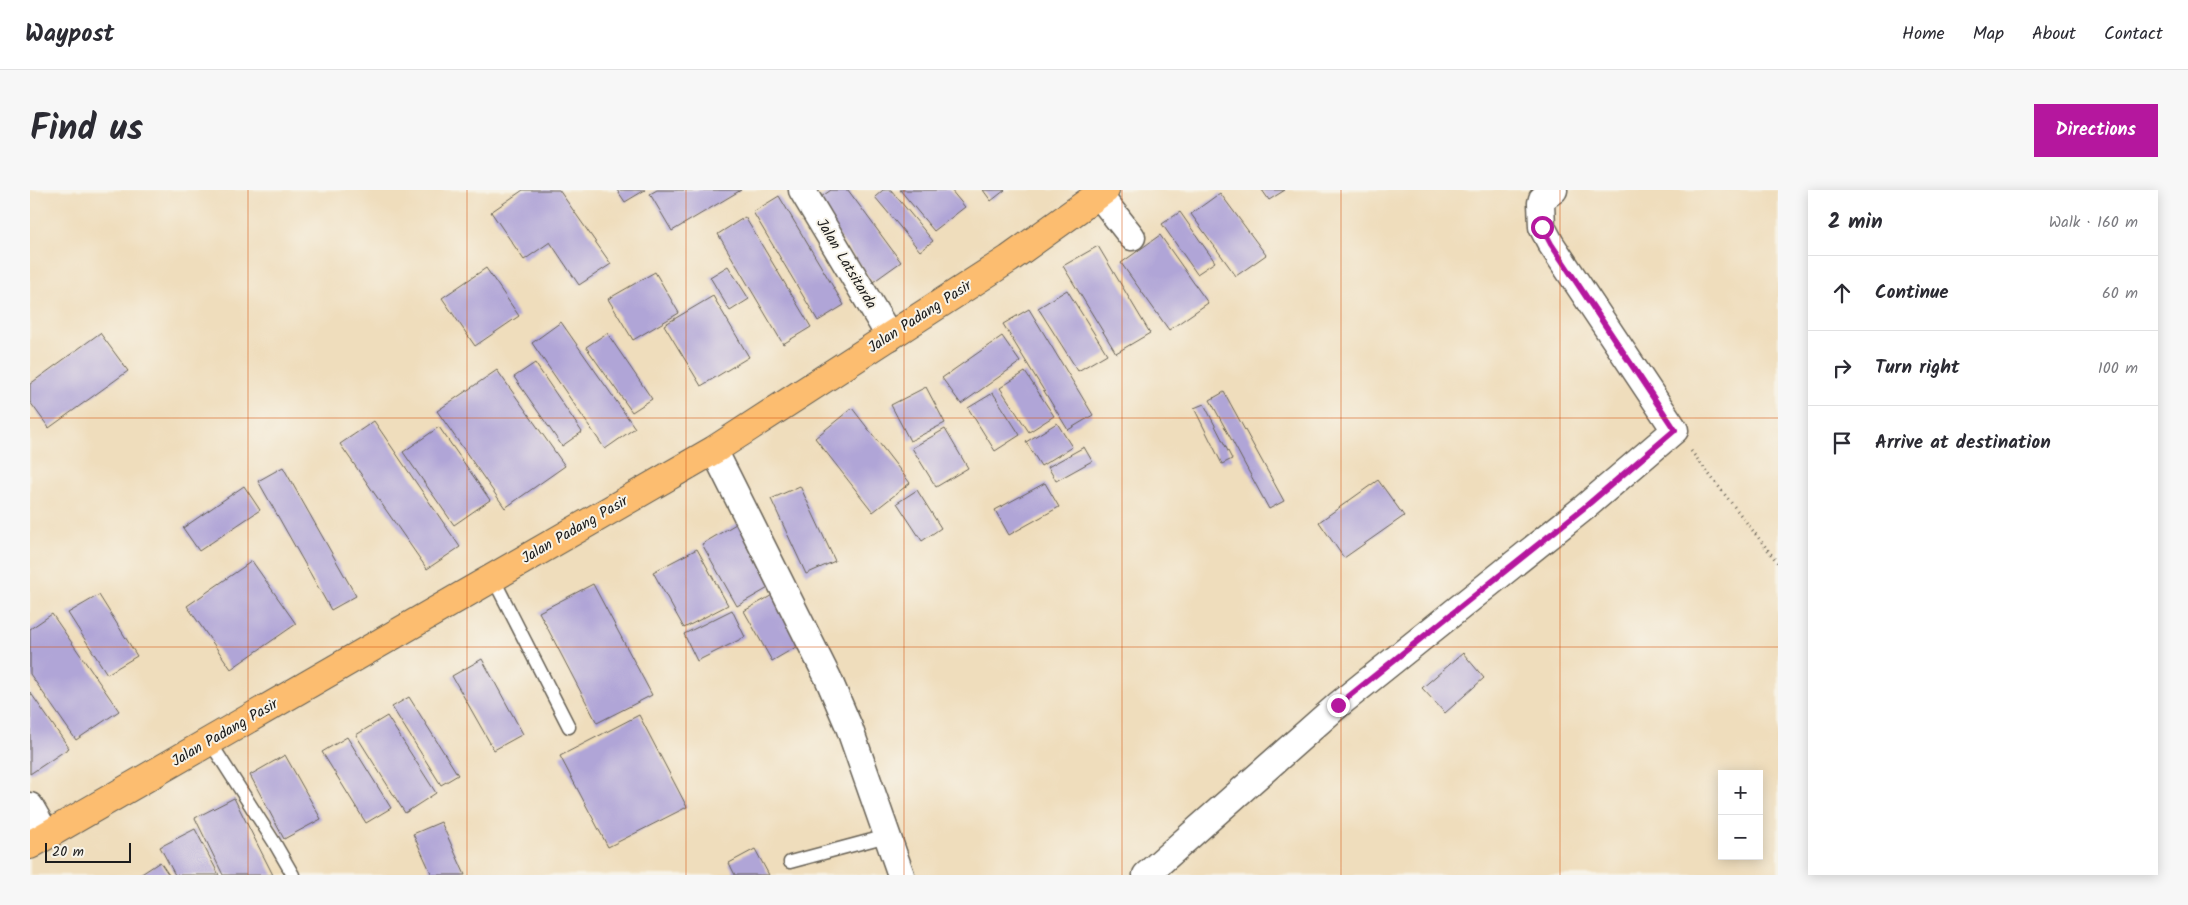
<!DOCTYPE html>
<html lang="en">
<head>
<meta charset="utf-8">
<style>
  :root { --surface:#fff; --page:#f7f7f7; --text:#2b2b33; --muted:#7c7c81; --line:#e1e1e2; --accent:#b5179e }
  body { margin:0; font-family:Kalam,sans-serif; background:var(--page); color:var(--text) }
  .controls { position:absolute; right:15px; bottom:15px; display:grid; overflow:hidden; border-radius:0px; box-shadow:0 2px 12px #0003 }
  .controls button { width:45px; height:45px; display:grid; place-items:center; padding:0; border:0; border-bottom:1px solid var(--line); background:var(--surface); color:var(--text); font:25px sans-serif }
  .scale { position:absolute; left:15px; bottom:12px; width:86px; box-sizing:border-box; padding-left:5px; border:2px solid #1c1c1c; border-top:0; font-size:14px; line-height:18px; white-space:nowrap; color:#1c1c1c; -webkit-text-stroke:4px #f7f3e8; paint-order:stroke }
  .stop { position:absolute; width:15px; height:15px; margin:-11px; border:4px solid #b5179e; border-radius:50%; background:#fff }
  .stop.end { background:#b5179e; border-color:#fff; box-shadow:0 1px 5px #0008 }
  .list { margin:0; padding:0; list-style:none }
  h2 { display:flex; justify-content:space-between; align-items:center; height:65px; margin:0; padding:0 20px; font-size:21px }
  h2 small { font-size:16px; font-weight:400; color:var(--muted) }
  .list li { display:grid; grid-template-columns:32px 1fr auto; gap:15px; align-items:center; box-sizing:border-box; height:75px; padding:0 20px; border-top:1px solid var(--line) }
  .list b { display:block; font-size:19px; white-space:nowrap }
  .list em { font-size:16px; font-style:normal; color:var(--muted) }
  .icon { flex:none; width:28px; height:28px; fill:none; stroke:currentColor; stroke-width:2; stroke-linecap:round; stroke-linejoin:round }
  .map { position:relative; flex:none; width:1748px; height:685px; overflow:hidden; border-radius:0px }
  header { display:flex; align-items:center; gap:30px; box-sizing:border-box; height:70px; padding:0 25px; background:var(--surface); border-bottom:1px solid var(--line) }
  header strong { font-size:24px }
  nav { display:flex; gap:28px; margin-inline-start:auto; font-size:18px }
  .intro { display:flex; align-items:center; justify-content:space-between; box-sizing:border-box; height:120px; padding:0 30px }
  h1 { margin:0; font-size:35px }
  .button { padding:12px 22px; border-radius:0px; background:var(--accent); color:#fff; font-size:18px; font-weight:700 }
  main { display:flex; gap:30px; padding:0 30px }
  aside { flex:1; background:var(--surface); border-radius:0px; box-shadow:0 2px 12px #0003 }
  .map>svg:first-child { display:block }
  .building { fill:#b0a5d7 }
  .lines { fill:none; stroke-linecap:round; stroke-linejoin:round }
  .service-casing { stroke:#666054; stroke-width:15 }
  .minor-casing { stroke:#666054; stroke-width:29 }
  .trunk-casing { stroke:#666054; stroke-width:30 }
  .path { stroke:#666054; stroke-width:3; stroke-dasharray:1 4; stroke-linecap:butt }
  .service { stroke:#fff; stroke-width:12 }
  .minor { stroke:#fff; stroke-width:26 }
  .trunk { stroke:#fcbd6f; stroke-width:28 }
  .route { stroke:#b5179e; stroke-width:6 }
  .grid { fill:none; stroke:#d4530e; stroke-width:1; stroke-opacity:0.55 }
  .labels { text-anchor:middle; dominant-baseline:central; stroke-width:4; stroke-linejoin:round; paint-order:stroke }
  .street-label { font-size:15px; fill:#1c1c1c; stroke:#f7f3e8 }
</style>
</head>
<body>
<header>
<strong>Waypost</strong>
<nav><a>Home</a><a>Map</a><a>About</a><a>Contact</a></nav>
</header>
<div class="intro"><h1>Find us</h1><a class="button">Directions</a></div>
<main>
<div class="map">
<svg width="1748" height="685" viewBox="0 0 1748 685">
  <rect width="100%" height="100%" fill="#f7f3e8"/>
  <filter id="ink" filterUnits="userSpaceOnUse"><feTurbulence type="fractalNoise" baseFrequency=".02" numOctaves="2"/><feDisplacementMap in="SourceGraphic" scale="10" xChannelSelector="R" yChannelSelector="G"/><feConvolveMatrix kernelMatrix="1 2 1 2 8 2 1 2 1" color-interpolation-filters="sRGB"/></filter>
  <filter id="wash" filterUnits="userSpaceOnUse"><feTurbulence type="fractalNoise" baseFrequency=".0096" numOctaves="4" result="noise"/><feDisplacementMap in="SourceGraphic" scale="20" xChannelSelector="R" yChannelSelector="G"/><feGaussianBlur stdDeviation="1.12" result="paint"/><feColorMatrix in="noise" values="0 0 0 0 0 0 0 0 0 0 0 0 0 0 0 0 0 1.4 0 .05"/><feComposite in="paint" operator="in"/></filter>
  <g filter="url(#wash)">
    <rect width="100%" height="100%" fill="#efddbc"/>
    <g id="blocks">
      <path class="building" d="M493 0H529L581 74 549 95 520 52 494 70 461 22Z
        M587 0H615L595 12Z
        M627 0H711L642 41 620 4Z
        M801 0H818L871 72 843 92 784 12Z
        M853 0H861L903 51 890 61 845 7Z
        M870 0H921L935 17 904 41Z
        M953 0H975L961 11Z
        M1232 0H1255L1239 10Z
        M1190 3 1236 65 1206 86 1161 24Z
        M749 6 814 115 788 131 723 22Z
        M1150 22 1185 72 1167 84 1132 34Z
        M715 27 781 137 753 154 688 44Z
        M1130 45 1178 113 1139 140 1091 73Z
        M1068 56 1120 143 1086 163 1033 76Z
        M698 76 719 109 700 121 680 87Z
        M456 78 489 126 445 156 412 108Z
        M625 82 649 123 603 150 578 109Z
        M1037 100 1077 164 1048 181 1008 118Z
        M683 106 719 167 671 196 634 135Z
        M999 119 1063 225 1038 240 973 134Z
        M531 132 605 238 575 259 502 153Z
        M70 143 98 181 19 238 0 212V194Z
        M577 143 622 209 602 222 556 157Z
        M972 146 990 172 931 214 912 188Z
        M505 173 552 242 532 256 484 187Z
        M467 180 535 276 475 318 407 221Z
        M995 182 1024 226 999 242 970 198Z
        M896 197 915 233 880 251 861 215Z
        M1194 202 1254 311 1239 319 1180 210Z
        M963 203 990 245 965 261 938 218Z
        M1174 214 1202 269 1192 274 1164 218Z
        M822 218 880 293 843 322 785 248Z
        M344 231 430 357 397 379 310 254Z
        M1027 233 1042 257 1011 276 996 252Z
        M409 237 460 310 424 335 373 262Z
        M915 239 938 278 906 297 882 258Z
        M1054 257 1062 271 1026 291 1018 277Z
        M253 277 326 406 301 420 228 291Z
        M1348 290 1374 326 1314 368 1289 332Z
        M1015 293 1029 317 979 345 965 320Z
        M214 296 230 320 169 361 153 338Z
        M770 296 805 371 776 384 741 309Z
        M887 300 911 338 892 351 867 313Z
        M711 331 747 393 707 416 672 354Z
        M667 359 698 415 654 438 623 382Z
        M222 371 266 434 201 479 157 416Z
        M563 394 622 505 567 533 509 422Z
        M746 403 773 453 742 471 714 421Z
        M69 405 107 466 77 484 38 423Z
        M702 420 715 447 667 471 654 444Z
        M22 424 89 521 46 550 0 484V439Z
        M1433 463 1454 488 1415 523 1392 498Z
        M452 469 493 544 464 560 422 486Z
        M0 502 39 558 0 584Z
        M379 507 428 585 411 595 362 517Z
        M609 525 657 617 578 657 530 566Z
        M357 526 406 603 375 623 326 545Z
        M317 547 361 618 336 633 292 562Z
        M255 565 291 629 254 649 220 585Z
        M204 608 243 685H193L165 628Z
        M411 632 435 685H402L383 644Z
        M165 639 189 685H145L130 657Z
        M725 659 739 685H705L699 673Z
        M130 672 139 685H110Z"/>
    </g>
  </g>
  <g filter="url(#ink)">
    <use href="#blocks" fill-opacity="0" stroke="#666054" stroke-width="1"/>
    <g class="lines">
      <g class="service-casing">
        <path id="service" d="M463 388 539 537
          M180 552 244 652 263 685
          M760 672 857 646"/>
      </g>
      <g class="minor-casing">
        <path id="minor" d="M772 0 860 147
          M1069 5 1102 47
          M684 260 798 488 819 537 871 685
          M0 616 16 644
          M1116 685 1308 515 1555 317 1645 240 1521 54 1512 37 1511 13 1512 9 1524 0"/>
      </g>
      <g class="trunk-casing">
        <path id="trunk" d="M0 655 684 260 979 69 1075 0"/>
      </g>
      <path class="path" d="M1661 261 1748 373"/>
      <use href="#service" class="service"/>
      <use href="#minor" class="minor"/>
      <use href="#trunk" class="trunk"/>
    </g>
  </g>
  <g class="lines" filter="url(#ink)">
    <path class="route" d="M1308 515 1555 317 1645 240 1521 54 1512 37"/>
  </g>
  <path class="grid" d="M218 0V685M437 0V685M656 0V685M874 0V685M1092 0V685M1311 0V685M1530 0V685M0 228H1748M0 457H1748"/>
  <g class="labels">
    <g class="street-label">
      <text transform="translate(816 74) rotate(59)">Jalan Latsitarda</text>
      <text transform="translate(890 127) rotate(-33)">Jalan Padang Pasir</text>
      <text transform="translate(545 340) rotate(-30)">Jalan Padang Pasir</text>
      <text transform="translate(195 543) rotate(-30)">Jalan Padang Pasir</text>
    </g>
  </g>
</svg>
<div class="controls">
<button>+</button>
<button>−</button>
</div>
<div class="scale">20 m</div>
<div class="stop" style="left:1512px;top:37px"></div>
<div class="stop end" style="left:1308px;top:515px"></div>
</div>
<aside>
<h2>2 min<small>Walk · 160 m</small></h2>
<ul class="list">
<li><svg class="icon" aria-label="ahead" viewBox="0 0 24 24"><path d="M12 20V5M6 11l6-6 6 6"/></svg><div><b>Continue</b></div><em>60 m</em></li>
<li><svg class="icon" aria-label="right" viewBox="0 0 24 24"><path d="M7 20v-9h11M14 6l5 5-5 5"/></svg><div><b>Turn right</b></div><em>100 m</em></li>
<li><svg class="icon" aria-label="arrive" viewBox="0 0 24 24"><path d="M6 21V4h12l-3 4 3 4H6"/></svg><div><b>Arrive at destination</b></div></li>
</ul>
</aside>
</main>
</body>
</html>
